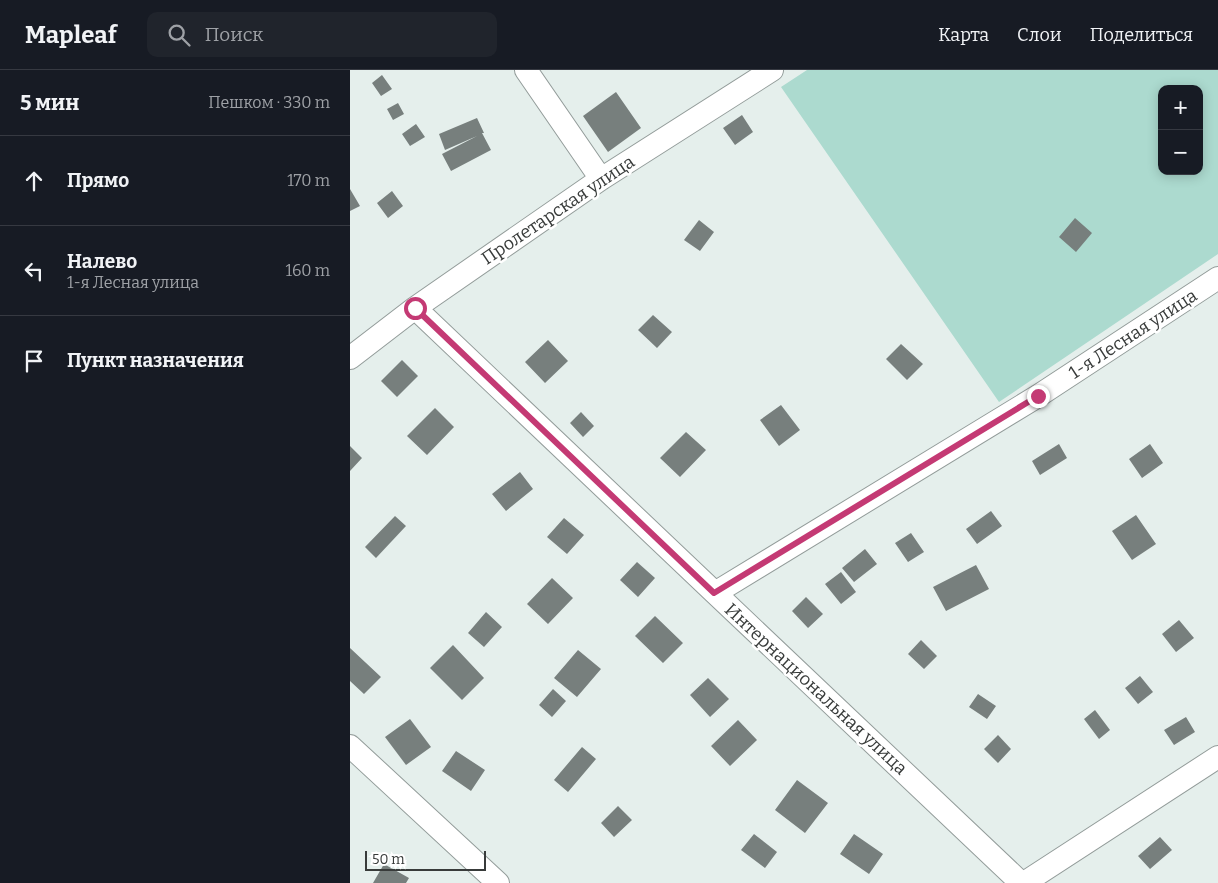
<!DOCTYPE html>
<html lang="ru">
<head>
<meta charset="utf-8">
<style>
  :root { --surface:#171b24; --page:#20242c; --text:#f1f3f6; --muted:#9ea1a6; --line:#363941 }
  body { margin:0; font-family:Bitter,serif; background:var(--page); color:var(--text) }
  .controls { position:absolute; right:15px; top:15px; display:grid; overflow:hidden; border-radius:10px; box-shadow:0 2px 12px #0003 }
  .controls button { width:45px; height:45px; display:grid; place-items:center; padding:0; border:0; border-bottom:1px solid var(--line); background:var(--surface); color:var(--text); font:25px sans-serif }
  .scale { position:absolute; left:15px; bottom:12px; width:121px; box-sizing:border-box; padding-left:5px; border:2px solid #383b3a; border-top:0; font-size:14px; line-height:18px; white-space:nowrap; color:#383b3a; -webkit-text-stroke:4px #fff; paint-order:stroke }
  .stop { position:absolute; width:15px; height:15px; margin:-11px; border:4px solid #c43a74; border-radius:50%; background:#fff }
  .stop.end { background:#c43a74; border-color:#fff; box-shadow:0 1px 5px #0008 }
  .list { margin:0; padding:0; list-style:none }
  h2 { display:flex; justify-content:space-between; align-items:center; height:65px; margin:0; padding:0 20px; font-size:21px }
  h2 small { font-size:16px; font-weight:400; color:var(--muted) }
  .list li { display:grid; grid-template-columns:32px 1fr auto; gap:15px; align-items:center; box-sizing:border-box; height:90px; padding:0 20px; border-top:1px solid var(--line) }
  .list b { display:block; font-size:19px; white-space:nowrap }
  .list p { margin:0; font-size:16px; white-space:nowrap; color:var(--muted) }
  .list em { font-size:16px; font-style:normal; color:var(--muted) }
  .icon { flex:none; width:28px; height:28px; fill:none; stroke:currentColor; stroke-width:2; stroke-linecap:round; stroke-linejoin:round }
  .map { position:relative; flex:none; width:868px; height:813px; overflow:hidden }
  header { display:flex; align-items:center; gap:30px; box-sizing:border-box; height:70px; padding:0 25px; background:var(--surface); border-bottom:1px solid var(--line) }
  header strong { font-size:24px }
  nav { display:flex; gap:28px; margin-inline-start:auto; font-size:18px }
  .search { width:350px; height:45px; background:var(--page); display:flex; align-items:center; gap:12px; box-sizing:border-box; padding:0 18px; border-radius:10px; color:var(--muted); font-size:19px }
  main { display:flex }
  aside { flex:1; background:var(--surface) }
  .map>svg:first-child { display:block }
  .green { fill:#acdacf; fill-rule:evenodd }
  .building { fill:#777f7d }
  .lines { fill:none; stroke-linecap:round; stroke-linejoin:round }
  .minor-casing { stroke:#939c9a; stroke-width:24 }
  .minor { stroke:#fff; stroke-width:22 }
  .route { stroke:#c43a74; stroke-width:6 }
  .labels { text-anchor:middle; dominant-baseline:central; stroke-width:5; stroke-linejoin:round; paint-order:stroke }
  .street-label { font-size:18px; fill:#383b3a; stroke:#fff }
</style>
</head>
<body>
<header>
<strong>Mapleaf</strong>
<div class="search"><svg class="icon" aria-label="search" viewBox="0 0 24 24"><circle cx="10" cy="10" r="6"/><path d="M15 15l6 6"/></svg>Поиск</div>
<nav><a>Карта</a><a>Слои</a><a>Поделиться</a></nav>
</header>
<main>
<aside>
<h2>5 мин<small>Пешком · 330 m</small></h2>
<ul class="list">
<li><svg class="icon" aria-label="ahead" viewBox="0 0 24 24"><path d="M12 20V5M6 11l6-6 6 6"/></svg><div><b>Прямо</b></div><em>170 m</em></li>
<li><svg class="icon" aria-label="left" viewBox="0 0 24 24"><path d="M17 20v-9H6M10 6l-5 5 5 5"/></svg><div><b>Налево</b><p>1-я Лесная улица</p></div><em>160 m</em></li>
<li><svg class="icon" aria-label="arrive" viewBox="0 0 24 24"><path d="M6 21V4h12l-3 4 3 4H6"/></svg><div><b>Пункт назначения</b></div></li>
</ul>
</aside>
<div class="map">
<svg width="868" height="813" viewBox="0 0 868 813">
  <rect width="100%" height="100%" fill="#e5efec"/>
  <path class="green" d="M457 0H868V184L649 332 431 17ZM812 19H849V101H812Z"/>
  <path class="building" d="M32 5 42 19 31 26 22 13Z
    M266 22 291 58 258 82 233 46Z
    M48 33 54 44 43 50 37 39Z
    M392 45 403 62 385 75 373 58Z
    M127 48 134 63H132L141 80 101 101 92 84 127 66 95 80 89 64Z
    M66 54 75 67 60 76 52 64Z
    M0 119 10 136 0 141Z
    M42 121 53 136 38 148 27 133Z
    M725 148 742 163 726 182 709 167Z
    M349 150 364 162 350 181 334 170Z
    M303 245 322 262 307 278 288 260Z
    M198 270 218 291 195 313 175 292Z
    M551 274 573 294 557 310 536 289Z
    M52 290 68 306 47 327 31 311Z
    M431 335 450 360 429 376 410 350Z
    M85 338 104 357 77 385 57 366Z
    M231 342 244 356 233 367 220 353Z
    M336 362 356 380 330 407 310 388Z
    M709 374 717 388 690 405 682 391Z
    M800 374 813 393 792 408 779 389Z
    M0 376 12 388 0 401Z
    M170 402 183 419 156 441 142 424Z
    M641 441 652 456 627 474 616 459Z
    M786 445 806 474 782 490 762 461Z
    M45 446 56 456 26 488 15 477Z
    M214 448 234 465 217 484 197 467Z
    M561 463 574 482 558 492 545 473Z
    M515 479 527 494 504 512 492 498Z
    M287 492 305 508 288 527 270 510Z
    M626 495 639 519 596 541 583 517Z
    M491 502 506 522 491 534 475 514Z
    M202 508 223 528 198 554 177 534Z
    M456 527 473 544 458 558 442 541Z
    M136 542 152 557 134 577 118 563Z
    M305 546 333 573 313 593 285 566Z
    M829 550 844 568 826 582 812 564Z
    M571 570 587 586 574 599 558 584Z
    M103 575 134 608 112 630 80 598Z
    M0 578 31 607 14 624 0 611Z
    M228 580 251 599 227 627 204 608Z
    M790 606 803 622 788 634 775 618Z
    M358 608 379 629 360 647 340 625Z
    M203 619 216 631 202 647 189 635Z
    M628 624 646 636 637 649 619 637Z
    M745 640 760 660 749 669 734 649Z
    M836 647 845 662 824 675 814 660Z
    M60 649 81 677 56 695 35 667Z
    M388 650 407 670 380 696 361 676Z
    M648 665 661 679 648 693 634 679Z
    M232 677 246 689 218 722 204 710Z
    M106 681 135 700 121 721 92 701Z
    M447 710 478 733 455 763 425 740Z
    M268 736 282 750 264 767 251 753Z
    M404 764 427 782 415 798 391 780Z
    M504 764 533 784 519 804 490 784Z
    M810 767 822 780 800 799 788 786Z
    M34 794 59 808 56 813H23Z"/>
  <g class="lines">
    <g class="minor-casing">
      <path id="minor" d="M176 0 251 109
        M65 238 365 523 671 813
        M0 288 65 238 251 109 422 0
        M365 523 688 326 868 208
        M0 676 148 813
        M674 813 868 687"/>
    </g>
    <use href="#minor" class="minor"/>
  </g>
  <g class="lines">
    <path class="route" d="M65 238 364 523 688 326"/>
  </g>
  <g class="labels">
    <g class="street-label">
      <text transform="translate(208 140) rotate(-34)">Пролетарская улица</text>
      <text transform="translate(783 264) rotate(-33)">1-я Лесная улица</text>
      <text transform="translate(466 619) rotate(43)">Интернациональная улица</text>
    </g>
  </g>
</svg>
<div class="controls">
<button>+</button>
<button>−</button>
</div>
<div class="scale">50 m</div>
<div class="stop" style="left:65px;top:238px"></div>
<div class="stop end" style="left:688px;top:326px"></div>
</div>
</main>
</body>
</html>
